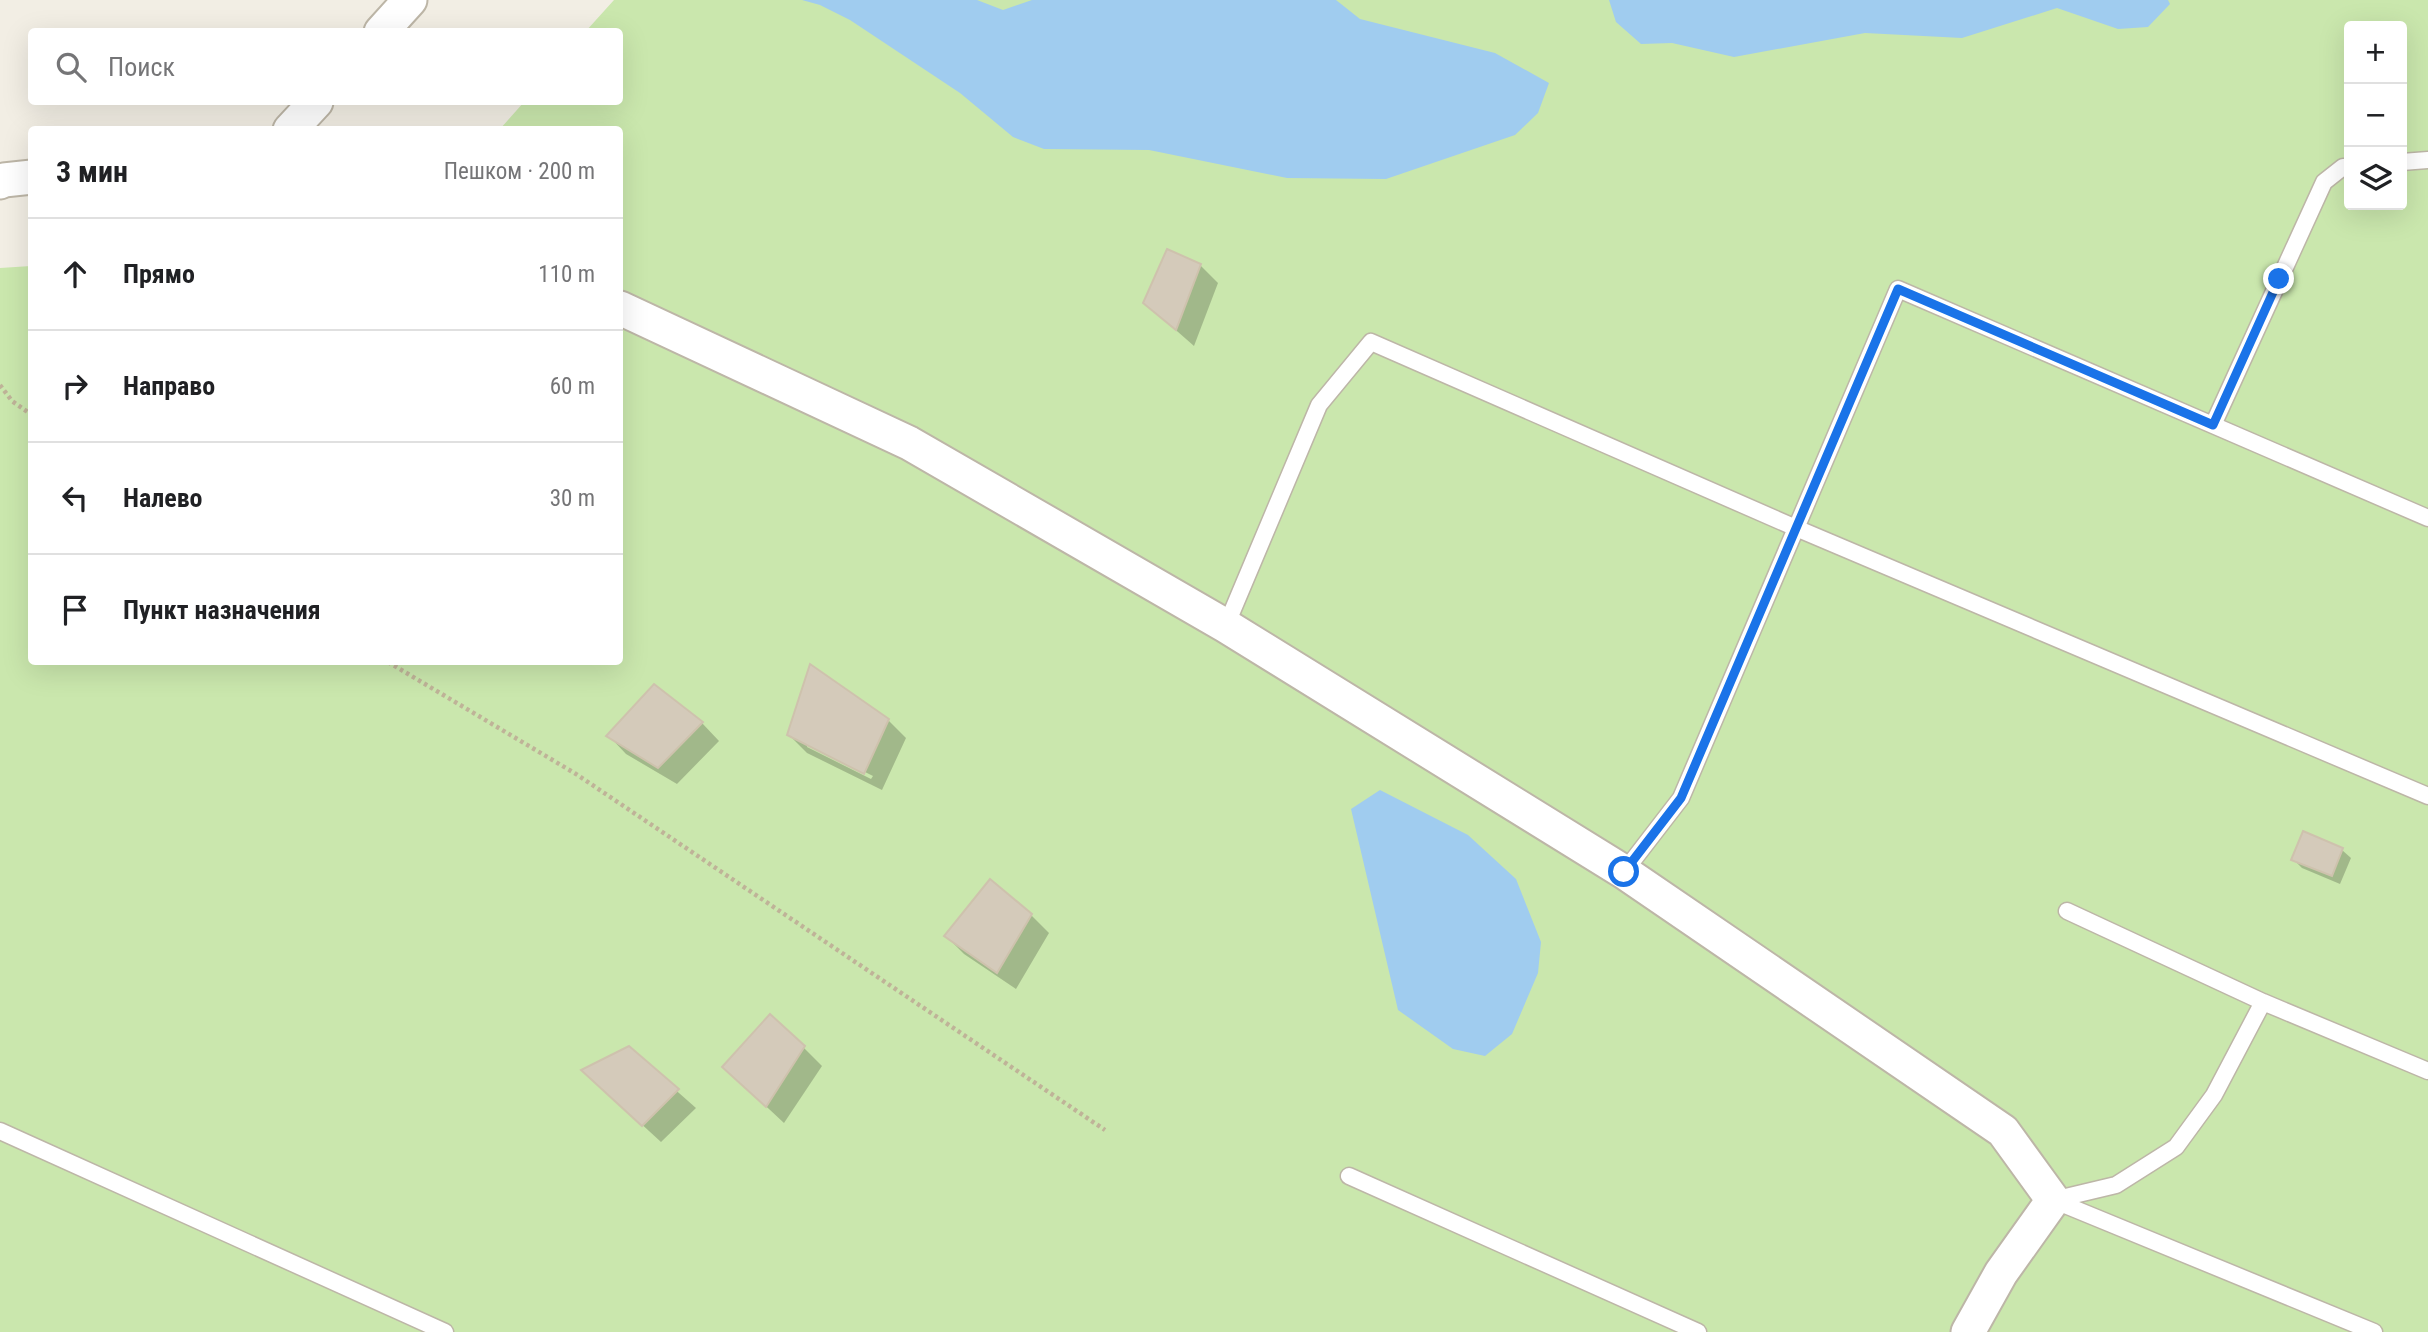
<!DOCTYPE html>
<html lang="ru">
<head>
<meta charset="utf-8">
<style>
  :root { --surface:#fff; --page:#f2f2f2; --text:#202124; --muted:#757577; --line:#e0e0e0 }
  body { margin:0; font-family:"Roboto Condensed",sans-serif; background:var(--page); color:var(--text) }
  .controls { position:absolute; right:21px; top:21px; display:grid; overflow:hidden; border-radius:7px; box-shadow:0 7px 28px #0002 }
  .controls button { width:63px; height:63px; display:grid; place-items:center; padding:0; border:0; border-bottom:2px solid var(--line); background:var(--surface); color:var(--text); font:35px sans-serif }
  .stop { position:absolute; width:21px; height:21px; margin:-16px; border:5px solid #1a73e8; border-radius:50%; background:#fff }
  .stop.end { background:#1a73e8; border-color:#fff; box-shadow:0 2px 7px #0008 }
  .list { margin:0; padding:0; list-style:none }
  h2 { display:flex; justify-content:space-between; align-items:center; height:91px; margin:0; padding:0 28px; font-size:30px }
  h2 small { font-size:23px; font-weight:400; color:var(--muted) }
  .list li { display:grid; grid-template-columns:46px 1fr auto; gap:21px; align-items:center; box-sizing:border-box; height:112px; padding:0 28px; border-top:2px solid var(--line) }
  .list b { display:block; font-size:26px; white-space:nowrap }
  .list em { font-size:23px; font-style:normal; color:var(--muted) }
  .icon { flex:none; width:38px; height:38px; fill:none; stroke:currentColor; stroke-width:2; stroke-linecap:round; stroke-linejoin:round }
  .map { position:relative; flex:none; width:2428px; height:1332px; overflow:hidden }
  .search { position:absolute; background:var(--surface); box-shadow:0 7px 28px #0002; left:28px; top:28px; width:595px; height:77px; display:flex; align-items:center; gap:18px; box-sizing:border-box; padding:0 24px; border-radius:7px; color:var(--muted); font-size:26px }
  .panel { position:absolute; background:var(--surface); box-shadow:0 7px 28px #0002; left:28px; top:126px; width:595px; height:539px; border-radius:7px }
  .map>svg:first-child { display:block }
  .green { fill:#cae7ad; fill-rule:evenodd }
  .water { fill:#a0ccef }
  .shadow { fill:#0003; fill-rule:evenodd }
  .building { fill:#d4caba; stroke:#cec2ad; stroke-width:2 }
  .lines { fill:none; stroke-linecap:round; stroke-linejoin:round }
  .lane-casing { stroke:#bdb6a7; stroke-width:19 }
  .street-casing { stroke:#bdb6a7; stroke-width:37 }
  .path { stroke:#bfb398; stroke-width:4.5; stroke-dasharray:3.5 3.5; stroke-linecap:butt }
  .lane { stroke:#fff; stroke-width:16 }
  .street { stroke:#fff; stroke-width:33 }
  .route { stroke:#1a73e8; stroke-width:9 }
</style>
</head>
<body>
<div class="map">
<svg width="2428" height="1332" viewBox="0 0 2428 1332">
  <rect width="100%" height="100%" fill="#f2eee4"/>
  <path class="green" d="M614 0H2428V1332H0V268L31 266 32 662H620V130L500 129 524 102H620V32L586 31ZM2349 26H2402V205H2349Z"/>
  <path class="water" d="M802 0H977L1003 10 1032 0H1336L1360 19 1495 53 1549 83 1538 113 1515 135 1386 179 1287 178 1149 150 1044 149 1013 137 960 93 850 20 820 5Z
    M1609 0H2168L2170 4 2148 27 2118 29 2057 8 1962 38 1865 33 1734 57 1672 43 1641 44 1616 22Z
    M1380 790 1468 835 1516 879 1541 942 1538 973 1512 1034 1485 1056 1453 1049 1398 1010 1351 809Z"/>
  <path class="shadow" d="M1200 265 1218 283 1194 346 1145 303Z
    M654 686 702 723 719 741 677 784 626 754 609 736Z
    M888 720 906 738 882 790 807 753 789 735ZM807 743 873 776 871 779 807 747Z
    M2342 850 2351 858 2340 884 2302 868 2293 859Z
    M1031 915 1049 933 1016 989 964 954 946 936Z
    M628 1048 696 1108 661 1142 601 1087Z
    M804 1048 822 1066 784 1123 742 1084Z"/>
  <path class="building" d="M1167 249 1201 264 1176 330 1143 303Z
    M810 664 889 719 864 774 787 735Z
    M654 684 703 722 658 768 606 736Z
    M2303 831 2343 848 2332 876 2291 860Z
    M990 879 1032 914 997 973 944 936Z
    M770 1014 805 1046 766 1107 722 1067Z
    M629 1046 679 1089 642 1126 581 1070Z"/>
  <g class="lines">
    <g class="lane-casing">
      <path id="lane" d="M2402 162 2428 160
        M2213 425 2324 182 2343 167H2349
        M1226 626 1319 405 1371 342 1796 528 2428 796
        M1624 872 1681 798 1898 289 2428 518
        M2067 911 2263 1002 2428 1071
        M0 1131 445 1332
        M1349 1176 1698 1332
        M2053 1200 2374 1332
        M2053 1200 2116 1185 2176 1147 2214 1095 2263 1002"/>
    </g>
    <g class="street-casing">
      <path id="street" d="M381 32 410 0
        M290 130 316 102
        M0 182 4 180 32 177
        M620 308 909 443 1226 626 1624 872 2003 1131 2053 1200 2001 1273 1968 1332"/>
    </g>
    <path class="path" d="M0 385 12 401 32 415
      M388 662 576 774 1105 1130"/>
    <use href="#lane" class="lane"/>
    <use href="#street" class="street"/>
  </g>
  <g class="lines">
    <path class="route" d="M1624 872 1681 798 1898 289 2213 425 2279 279"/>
  </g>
</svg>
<div class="controls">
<button>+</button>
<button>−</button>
<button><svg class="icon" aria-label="layers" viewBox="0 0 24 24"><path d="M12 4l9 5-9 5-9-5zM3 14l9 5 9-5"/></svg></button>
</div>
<div class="stop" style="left:1624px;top:872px"></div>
<div class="stop end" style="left:2279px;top:279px"></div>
<div class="search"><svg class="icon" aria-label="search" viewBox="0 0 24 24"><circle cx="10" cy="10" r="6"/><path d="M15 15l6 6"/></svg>Поиск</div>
<section class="panel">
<h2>3 мин<small>Пешком · 200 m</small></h2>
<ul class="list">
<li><svg class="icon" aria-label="ahead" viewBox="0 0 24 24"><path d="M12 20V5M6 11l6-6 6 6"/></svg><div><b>Прямо</b></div><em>110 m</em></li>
<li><svg class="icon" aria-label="right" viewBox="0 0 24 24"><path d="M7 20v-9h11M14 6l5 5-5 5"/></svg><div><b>Направо</b></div><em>60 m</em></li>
<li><svg class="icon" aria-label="left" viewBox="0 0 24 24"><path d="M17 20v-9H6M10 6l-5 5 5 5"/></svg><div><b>Налево</b></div><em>30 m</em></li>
<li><svg class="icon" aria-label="arrive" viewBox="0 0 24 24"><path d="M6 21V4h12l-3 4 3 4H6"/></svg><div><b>Пункт назначения</b></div></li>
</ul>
</section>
</div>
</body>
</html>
